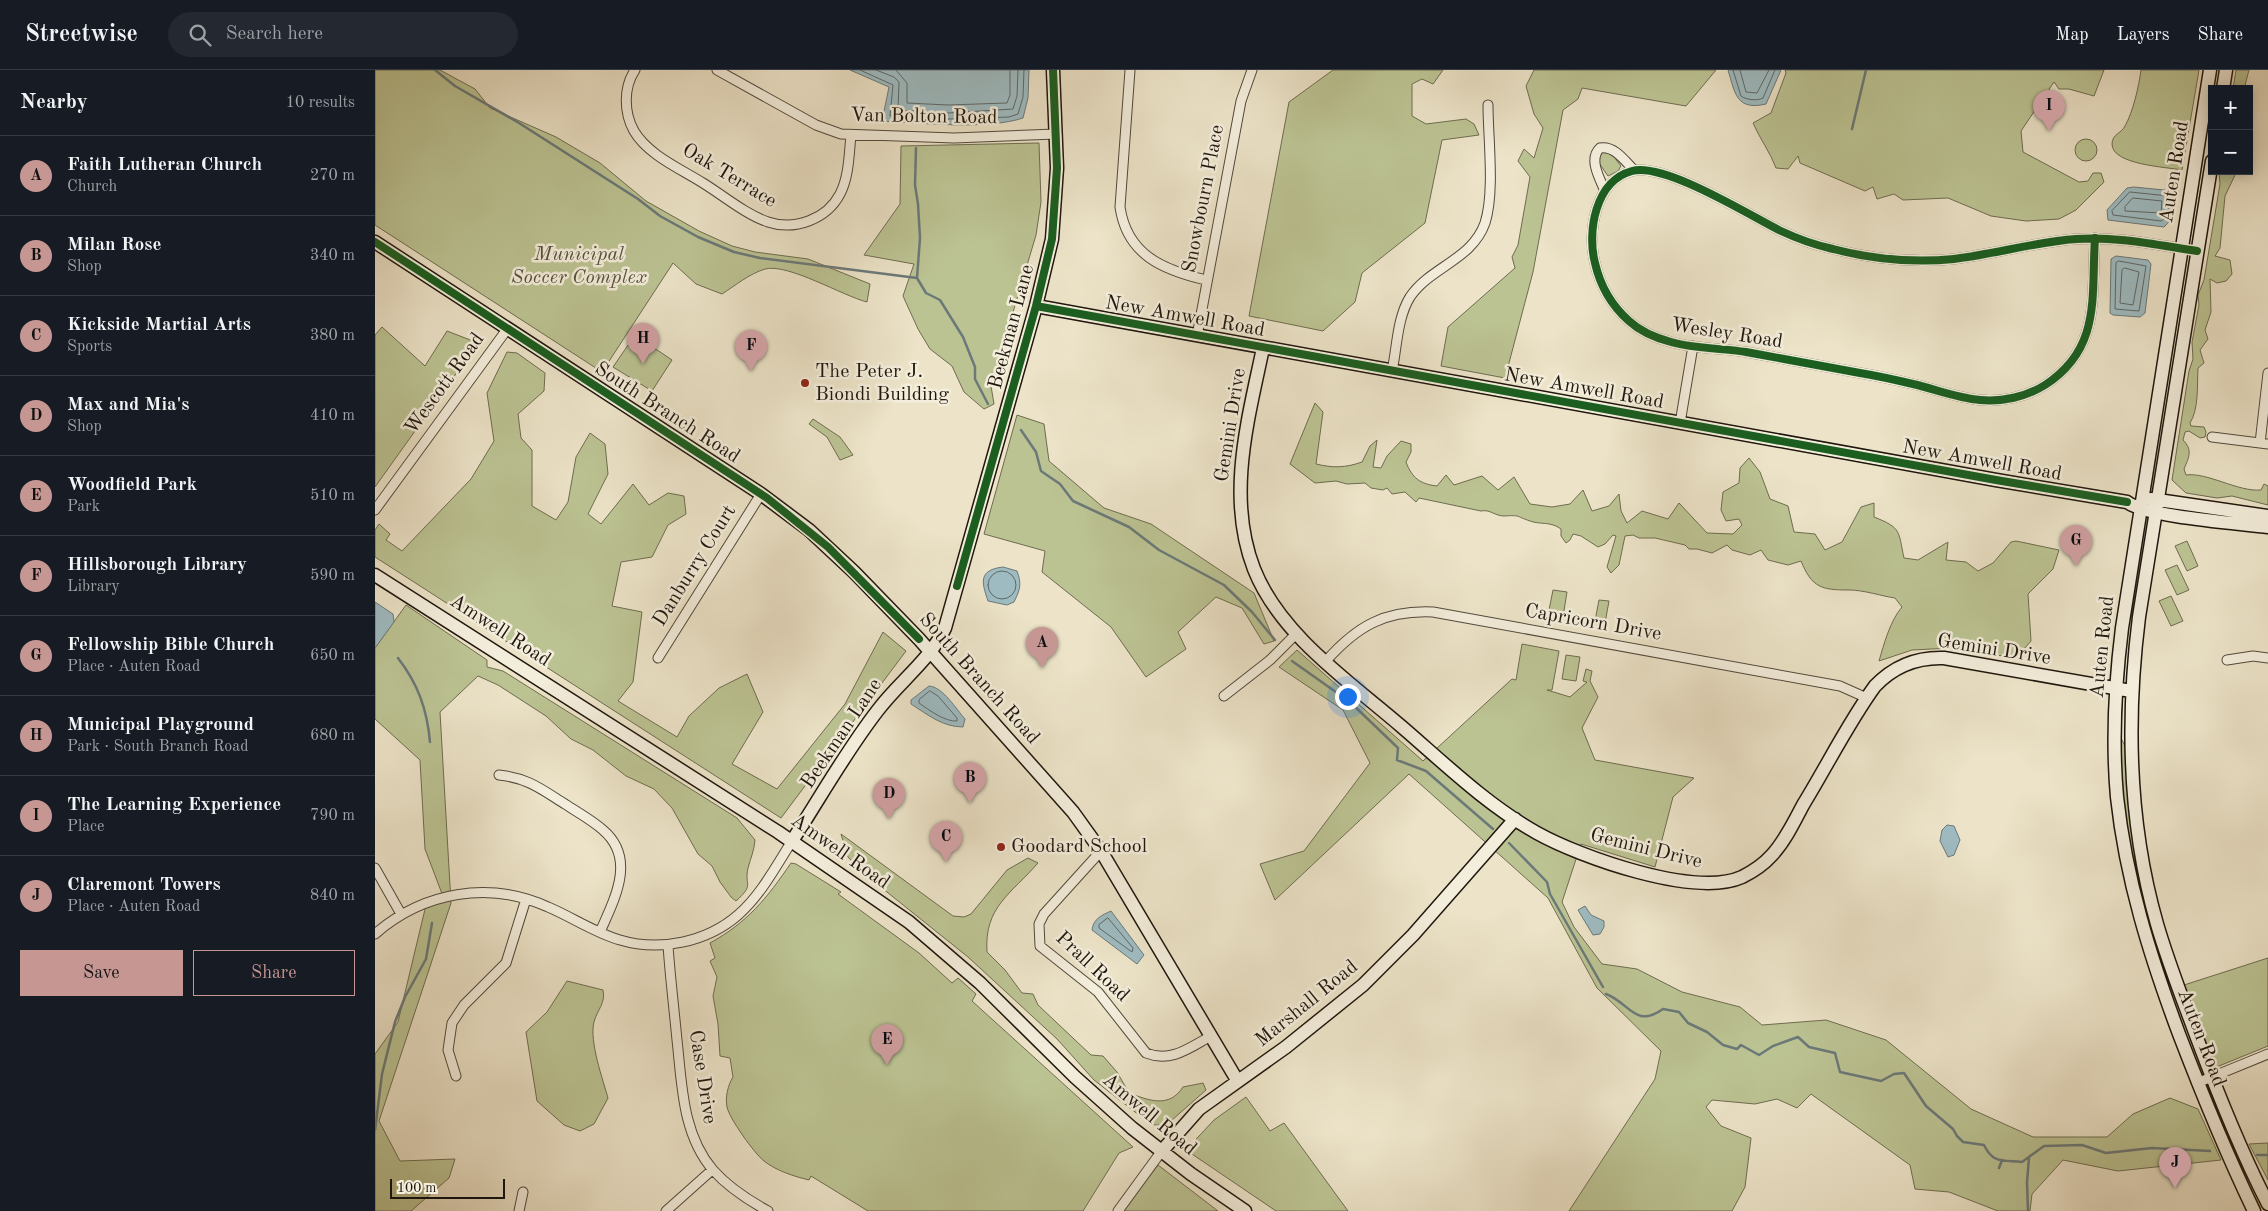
<!DOCTYPE html>
<html lang="en">
<head>
<meta charset="utf-8">
<style>
  :root { --surface:#171b24; --page:#242831; --text:#f1f3f6; --muted:#9ea1a6; --line:#363941; --accent:#c59692 }
  body { margin:0; font-family:"Old Standard TT",serif; background:var(--page); color:var(--text) }
  .controls { position:absolute; right:15px; top:15px; display:grid; overflow:hidden; border-radius:0px; box-shadow:0 2px 12px #0003 }
  .controls button { width:45px; height:45px; display:grid; place-items:center; padding:0; border:0; border-bottom:1px solid var(--line); background:var(--surface); color:var(--text); font:25px sans-serif }
  .scale { position:absolute; left:15px; bottom:12px; width:115px; box-sizing:border-box; padding-left:5px; border:2px solid #1f160d; border-top:0; font-size:14px; line-height:18px; white-space:nowrap; color:#1f160d; -webkit-text-stroke:4px #f3eddb; paint-order:stroke }
  .you { position:absolute; left:972px; top:626px; width:18px; height:18px; margin:-12px; border:4px solid #fff; border-radius:50%; background:#1a73e8; box-shadow:0 0 0 8px #1a73e833 }
  .badge { display:grid; place-items:center; width:32px; height:32px; border-radius:50%; background:var(--accent); color:#111; font-size:16px; font-weight:700 }
  .pin { position:absolute; translate:-50% -41px; filter:drop-shadow(0 1px 2px #0008) }
  .pin::after { content:''; position:absolute; top:26px; width:18px; height:15px; background:inherit; clip-path:polygon(0 0,100% 0,50% 100%) }
  .list { margin:0; padding:0; list-style:none }
  h2 { display:flex; justify-content:space-between; align-items:center; height:65px; margin:0; padding:0 20px; font-size:21px }
  h2 small { font-size:16px; font-weight:400; color:var(--muted) }
  .list li { display:grid; grid-template-columns:32px 1fr auto; gap:15px; align-items:center; box-sizing:border-box; height:80px; padding:0 20px; border-top:1px solid var(--line) }
  .list b { display:block; font-size:19px; white-space:nowrap }
  .list p { margin:0; font-size:16px; white-space:nowrap; color:var(--muted) }
  .list em { font-size:16px; font-style:normal; color:var(--muted) }
  .actions { display:flex; gap:10px; padding:15px 20px }
  .actions a { flex:1; padding:11px 0; border:1px solid var(--accent); border-radius:0px; text-align:center; font-size:18px; color:var(--accent) }
  .actions .main { background:var(--accent); color:#111 }
  .icon { flex:none; width:28px; height:28px; fill:none; stroke:currentColor; stroke-width:2; stroke-linecap:round; stroke-linejoin:round }
  .map { position:relative; flex:none; width:1893px; height:1141px; overflow:hidden }
  header { display:flex; align-items:center; gap:30px; box-sizing:border-box; height:70px; padding:0 25px; background:var(--surface); border-bottom:1px solid var(--line) }
  header strong { font-size:24px }
  nav { display:flex; gap:28px; margin-inline-start:auto; font-size:18px }
  .search { width:350px; height:45px; background:var(--page); display:flex; align-items:center; gap:12px; box-sizing:border-box; padding:0 18px; border-radius:28px; color:var(--muted); font-size:19px }
  main { display:flex }
  aside { flex:1; background:var(--surface) }
  .map>svg:first-child { display:block }
  .green { fill:#bcc393; stroke:#6e6c50 }
  .water { fill:#9ebbc1; stroke:#6b7979 }
  .lines { fill:none; stroke-linecap:round; stroke-linejoin:round }
  .shore { stroke:#5e6867; stroke-width:1 }
  .stream { stroke:#6b7979; stroke-width:2.5 }
  .street-casing { stroke:#52493c; stroke-width:11 }
  .secondary-casing { stroke:#1f160d; stroke-width:15 }
  .street { stroke:#f3eddb; stroke-width:9 }
  .secondary { stroke:#f3eddb; stroke-width:12 }
  .cycleway-casing { stroke:#f3eddb; stroke-width:11 }
  .cycleway { stroke:#1b5e20; stroke-width:8 }
  .poi-dot { fill:#8f2418; stroke:#f3eddb; stroke-width:2 }
  .labels { text-anchor:middle; dominant-baseline:central; stroke-width:5; stroke-linejoin:round; paint-order:stroke }
  .street-label { font-size:20px; fill:#1f160d; stroke:#f3eddb }
  .park-label { font-size:20px; font-style:italic; fill:#56533c; stroke:#f3eddb }
  .poi-label { font-size:20px; fill:#1f160d; stroke:#f3eddb; text-anchor:start }
</style>
</head>
<body>
<header>
<strong>Streetwise</strong>
<div class="search"><svg class="icon" aria-label="search" viewBox="0 0 24 24"><circle cx="10" cy="10" r="6"/><path d="M15 15l6 6"/></svg>Search here</div>
<nav><a>Map</a><a>Layers</a><a>Share</a></nav>
</header>
<main>
<aside>
<h2>Nearby<small>10 results</small></h2>
<ul class="list">
<li><span class="badge">A</span><div><b>Faith Lutheran Church</b><p>Church</p></div><em>270 m</em></li>
<li><span class="badge">B</span><div><b>Milan Rose</b><p>Shop</p></div><em>340 m</em></li>
<li><span class="badge">C</span><div><b>Kickside Martial Arts</b><p>Sports</p></div><em>380 m</em></li>
<li><span class="badge">D</span><div><b>Max and Mia's</b><p>Shop</p></div><em>410 m</em></li>
<li><span class="badge">E</span><div><b>Woodfield Park</b><p>Park</p></div><em>510 m</em></li>
<li><span class="badge">F</span><div><b>Hillsborough Library</b><p>Library</p></div><em>590 m</em></li>
<li><span class="badge">G</span><div><b>Fellowship Bible Church</b><p>Place · Auten Road</p></div><em>650 m</em></li>
<li><span class="badge">H</span><div><b>Municipal Playground</b><p>Park · South Branch Road</p></div><em>680 m</em></li>
<li><span class="badge">I</span><div><b>The Learning Experience</b><p>Place</p></div><em>790 m</em></li>
<li><span class="badge">J</span><div><b>Claremont Towers</b><p>Place · Auten Road</p></div><em>840 m</em></li>
</ul>
<div class="actions"><a class="main">Save</a><a>Share</a></div>
</aside>
<div class="map">
<svg width="1893" height="1141" viewBox="0 0 1893 1141">
  <rect width="100%" height="100%" fill="#ece3c8"/>
  <filter id="stains"><feTurbulence type="fractalNoise" baseFrequency=".004" numOctaves="4"/><feColorMatrix values="0 0 0 0 .2 0 0 0 0 .09 0 0 0 0 .02 0 0 0 .5 -.17"/></filter>
  <radialGradient id="worn" r=".72"><stop offset=".6" stop-color="#630" stop-opacity="0"/><stop offset="1" stop-color="#630" stop-opacity=".3"/></radialGradient>
  <path class="green" d="M0 0H65L100 19 115 38 181 67 225 93 271 131 324 161 357 176 380 182 433 189 495 214 492 232C468 226 413 193 390 199 374 204 361 215 347 224L321 214 298 193 227 302 0 155Z
    M958 0H1068L1058 14 1047 9 1037 14V46L1051 54 1091 49 1099 54 1104 65 1067 70 1050 153 987 203 980 232 948 261 874 246 914 32Z
    M1159 0H1341L1311 36 1207 18 1203 29 1188 40 1158 202 1130 308 1066 296 1073 257 1140 198 1137 187 1143 175 1155 107 1143 91 1149 79 1159 88 1168 58 1159 44 1151 16Z
    M1410 0H1729L1719 26 1694 19H1684L1679 12 1646 61 1648 82 1704 112 1713 111 1718 103H1726L1729 112 1701 140 1684 149 1651 151 1616 146 1573 128 1528 130 1519 124 1502 129 1498 117 1490 121 1425 93 1423 86 1413 99 1401 98C1395 82 1385 69 1378 53L1396 43 1411 3Z
    M1766 0H1824L1807 100C1792 97 1737 95 1737 74 1737 64 1747 63 1750 56 1758 42 1764 16 1766 0Z
    M1861 0H1874L1869 19H1858Z
    M1700 80a11 11 0 1 1 22 0a11 11 0 1 1-22 0Z
    M664 73 666 132 661 165 616 316 619 334 609 339 589 322 577 296 555 279 543 259 528 226 539 194 489 185 525 134 526 76Z
    M1230 81 1236 83 1246 96 1243 101 1233 106 1224 93 1223 86Z
    M1844 101H1856L1860 105 1850 126 1845 178 1840 186 1855 190 1857 204 1851 211 1842 213 1835 209 1836 242 1830 260 1833 269 1825 280 1829 293 1823 298C1822 315 1824 339 1815 353L1816 356 1829 357 1831 362 1830 367 1825 368 1814 361 1810 362 1808 370C1818 380 1814 387 1809 399L1811 405C1832 402 1863 422 1886 420L1889 414 1893 416V435L1857 426 1842 428 1811 423 1797 410 1814 301 1818 289 1817 272 1824 235 1823 225 1829 210 1845 114Z
    M7 257 50 296 72 261 103 273 0 417V265Z
    M260 265 297 290 277 321 238 297Z
    M132 282 142 283 170 303 169 321 143 344 146 368 157 380V436L181 450 193 432 201 387 215 363 230 374 233 404 213 444 226 454 258 414 274 435 293 423 309 426 311 444 293 455 277 487 246 492 237 536 267 542 258 612 243 631 302 667 314 646 344 618 372 604 388 642 357 694 402 719 470 634 508 562 531 581 406 748 0 487V460L4 454 15 464 11 470 27 481 96 409 119 371 112 323Z
    M940 333 948 342 941 394C958 398 970 398 987 392L995 376 1002 370 998 397 1006 398 1012 386 1026 371 1036 374V382L1031 392C1037 408 1045 414 1062 416L1071 405 1079 415 1107 406 1123 420 1139 407 1155 434 1177 437 1195 434 1208 420 1217 441 1234 436 1244 424 1246 441 1252 453 1267 441 1293 449 1304 433 1332 463 1358 464 1367 455 1364 449 1351 451 1346 440 1348 422 1364 413 1365 398 1374 388 1385 402 1395 429 1413 436 1419 462 1440 464 1450 480 1467 472 1486 437 1499 433V447C1527 458 1523 461 1529 488L1543 490 1573 472 1571 490 1591 492 1603 501 1618 493 1636 472 1641 471 1684 480 1678 499 1653 524 1656 571 1641 588 1577 578 1537 580 1504 591C1509 574 1515 551 1527 537L1520 528C1506 526 1489 520 1474 520 1447 520 1437 518 1426 491L1413 495 1393 490 1386 480 1375 485 1357 480 1352 475 1337 483 1322 479H1314L1310 475 1280 468H1264L1258 465 1250 466 1244 495 1236 503 1232 497 1241 466 1238 465 1230 474 1223 477 1206 466 1198 464 1195 470 1191 473 1186 466V459C1175 451 1166 455 1155 451 1140 446 1146 445 1129 446 1120 446 1115 439 1106 441L1044 428 1041 432 1030 422 1017 424 1012 418 1008 420 996 418 990 413 972 414 961 411 940 413 915 394Z
    M642 345 669 354 674 391 729 438 776 454 879 523 899 571 889 574 867 538 841 527 803 562 811 579 771 607 736 557 667 502 670 481 609 464Z
    M438 349 465 367 478 385 465 390 452 367 434 354Z
    M1812 471 1823 496 1812 501 1800 476Z
    M1802 495 1814 520 1802 525 1790 500Z
    M1178 520 1192 522 1187 553 1172 550Z
    M1796 526 1808 551 1796 556 1784 531Z
    M1224 530 1234 531 1230 553 1220 551Z
    M31 535 112 590V597L128 601 362 748 380 770C379 781 376 787 373 798 369 816 380 814 361 831L356 827 345 812 337 796 323 784 297 738 279 719 251 706 218 680 196 669 171 646 123 615 103 606 65 642 76 833 4 1051 25 1091 80 1089 74 1108 36 1141H0V984L23 952 51 835 69 829 50 779 45 690 0 649V578Z
    M1147 574 1184 581 1177 620H1172L1195 627 1212 612 1208 611 1211 599 1217 601 1215 611 1223 627 1207 658 1220 690 1319 708 1298 727 1280 797 1206 774 1187 832 1199 857 1227 894 1262 899 1307 922 1365 937 1387 955 1451 950 1511 970 1596 1039 1658 1067H1732L1758 1044 1795 1028 1823 1039 1846 1090 1743 1101 1688 1090 1657 1124 1655 1141H1623L1574 1122 1540 1119 1535 1095 1436 1024 1422 1038 1402 1029 1380 1034 1337 1030 1331 1037 1346 1056 1376 1068 1370 1117 1357 1141H1194L1280 1009 1286 981 1222 918 1173 828 1034 704 900 830 885 794 929 781 995 693 968 640 904 597 922 580 1048 691 1137 609 1141 610Z
    M1191 585 1205 587 1201 611 1187 609Z
    M1747 634 1746 668 1751 678 1768 823 1761 789 1755 782 1748 734 1745 687Z
    M466 764 578 846 589 847 596 844 632 800 653 788 663 793C636 824 609 837 612 882L630 900 647 923 658 924 663 935 716 985 728 986 742 1002 754 1023C773 1030 794 1039 808 1017L828 1013 831 1020 797 1050 787 1055H780L769 1049 719 1010 682 969 593 887 487 802 473 787Z
    M416 793 421 794 466 822 463 824 544 883 577 913 583 908 601 924 597 931 758 1077 744 1083 708 1141H493L436 1106 434 1110C418 1106 402 1101 389 1091 379 1083 354 1048 352 1037 350 1027 353 1015 358 1007L355 988 345 986 343 954 338 926 342 907 335 891 340 888 335 873C373 852 392 828 416 793Z
    M1893 888V976L1839 998 1809 915Z
    M192 911 228 920C231 933 222 940 219 952 214 971 228 1010 233 1028L219 1054 205 1061 189 1055 162 1031 151 962 172 942Z
    M871 1027 895 1061 909 1053 973 1141H901L811 1080 839 1050Z
    M1893 1073V1110L1874 1074Z
    M783 1095 843 1141H748Z"/>
  <path class="water" d="M475 0H654L653 28 648 48C612 60 547 53 507 51L514 17Z
    M1353 0H1406L1391 34C1361 41 1360 23 1353 0Z
    M1759 117 1799 121C1801 134 1800 148 1789 157L1733 150 1732 140 1752 118Z
    M1741 186 1773 190 1776 194 1770 243 1765 247 1738 245 1735 243 1736 189Z
    M628 497 642 501C647 514 645 520 639 532L632 535 613 531C606 511 604 500 628 497Z
    M0 532 18 544 19 552 0 578Z
    M554 616C568 617 581 639 590 649L588 657C568 657 553 645 536 634V630Z
    M1572 755 1579 756 1585 770 1579 785 1573 787 1565 771 1567 760Z
    M1210 836 1216 845 1229 851V857L1225 864 1218 865 1203 840Z
    M736 841 769 885 762 894 717 860C718 849 727 845 736 841Z"/>
  <g class="lines">
    <path class="shore" d="M485 0 518 15 515 46 573 49 634 47 643 44 648 27 649 0
      M501 0 519 7 524 12 523 40 573 43 638 39 642 26 643 0
      M521 0 532 13V33L573 35 632 33 635 25V0
      M1358 0 1366 26C1371 30 1383 31 1388 28L1400 0
      M1365 0 1371 22 1382 23 1394 0
      M1755 122 1794 126 1795 132 1791 148 1786 151 1738 145 1737 141Z
      M1758 128 1787 131 1786 143 1750 141V137Z
      M1744 191 1771 196 1764 241 1740 239 1741 193Z
      M1750 198 1764 202 1758 235 1745 233 1747 200Z
      M613 515a14 14 0 1 1 28 0a14 14 0 1 1-28 0Z
      M555 621 563 626 582 648V651C570 652 554 640 544 633V630Z
      M733 848 758 878 757 882 724 858V855Z"/>
    <path class="stream" d="M60 0 80 16 144 53 263 129 285 146 323 167 359 182 385 188 542 208 551 223 565 230 588 267 600 297V309L613 334
      M1477 59 1491 0
      M541 78 540 115 543 134 545 168 542 208
      M646 360 661 382 666 401 685 414 698 431 754 457 784 480 849 515 877 542 900 570
      M23 588C43 614 52 639 55 672
      M917 591 975 632 1023 678 1022 690 1051 701 1118 759
      M1134 773 1172 812 1175 824 1228 917
      M1231 924C1255 933 1260 959 1288 939L1304 942 1313 953 1332 962 1348 975 1362 979 1366 975 1384 985 1398 976 1423 967 1434 977 1460 983 1465 1002 1506 1011 1519 1004 1529 1003 1551 1036 1578 1059 1582 1066 1588 1072 1609 1075C1618 1094 1628 1090 1647 1092L1669 1076 1707 1075 1731 1083 1777 1078 1835 1081
      M0 1060 7 1004 20 952 30 927 51 889 57 853
      M1882 1085H1893
      M1624 1098 1627 1090
      M1653 1141 1652 1112 1654 1088"/>
    <g class="street-casing">
      <path id="street" d="M260 0C248 18 249 43 259 61 273 85 306 99 328 113 349 126 370 144 393 152 420 161 452 149 465 124 474 107 474 84 476 65
        M342 0 441 55 466 64 579 68 681 64
        M755 0 745 137C752 185 788 200 831 210
        M1230 121C1225 109 1213 89 1225 78 1239 75 1250 91 1259 100
        M1720 168C1716 226 1727 278 1670 315 1651 327 1627 332 1605 330 1582 328 1560 319 1538 314 1521 310 1503 306 1485 303 1447 296 1409 289 1371 282 1346 278 1320 279 1296 272 1281 268 1266 262 1254 251 1237 236 1225 215 1220 193 1212 162 1220 111 1257 101 1289 92 1374 145 1406 161 1423 169 1440 175 1458 179 1497 189 1539 193 1579 189 1620 184 1660 172 1701 169 1741 166 1782 175 1822 181
        M822 266 866 31 877 0
        M1017 301C1022 278 1022 248 1035 227 1055 197 1097 190 1110 153 1120 122 1113 68 1113 35
        M1305 353 1318 276
        M1837 367 1893 374
        M1885 373 1893 303
        M0 440 133 258
        M283 588 386 424
        M1852 590 1878 586 1893 588
        M951 591C982 556 1010 540 1058 542L1465 616 1492 628
        M849 626 895 590 921 564
        M124 705C153 708 166 719 190 734 202 742 217 750 228 760 262 789 239 830 225 862
        M726 781 669 844 664 854 665 876 723 922 771 983C796 993 814 978 836 966
        M0 798 26 844
        M0 864C48 822 114 810 173 837 197 847 220 863 245 870 285 882 332 872 363 845 386 825 401 796 417 771
        M293 875C295 906 299 938 302 970 307 1014 307 1064 338 1100 353 1117 373 1130 393 1141
        M81 1006 73 980 77 953 89 935 131 893 151 829
        M1822 1013 1893 984
        M144 1141 148 1122
        M291 1141 337 1100
        M743 1141 786 1082"/>
    </g>
    <g class="secondary-casing">
      <path id="secondary" d="M1835 0 1747 558C1740 614 1737 671 1742 727 1751 810 1775 886 1804 964 1827 1024 1851 1083 1879 1141
        M1848 19 1851 0
        M1837 91 1764 547C1751 650 1753 753 1782 854 1793 892 1808 930 1822 968 1843 1024 1865 1080 1893 1134
        M0 172 386 424 434 460 479 502 544 569 698 742 726 781 862 1010
        M661 236 1621 410 1752 432C1772 447 1863 453 1893 457
        M888 278C873 350 851 427 879 499 905 565 975 612 1027 657 1070 694 1112 735 1162 763 1205 787 1320 828 1367 807 1377 802 1389 794 1397 785 1410 771 1419 752 1428 735 1452 696 1473 653 1500 616 1519 596 1541 587 1569 588L1756 621
        M1776 429 1893 446
        M0 505 403 762 534 852 605 913 700 1007 757 1058 816 1104 870 1141
        M417 771C445 728 471 681 503 640 524 612 555 590 570 558L661 236 677 169 682 98 678 0
        M786 1082 824 1039 911 977 988 915 1038 865 1140 749"/>
    </g>
    <use href="#street" class="street"/>
    <use href="#secondary" class="secondary"/>
    <g class="cycleway-casing">
      <path id="cycleway" d="M1720 168C1716 226 1727 278 1670 315 1651 327 1627 332 1605 330 1582 328 1560 319 1538 314 1521 310 1503 306 1485 303 1447 296 1409 289 1371 282 1346 278 1320 279 1296 272 1281 268 1266 262 1254 251 1237 236 1225 215 1220 193 1212 162 1220 111 1257 101 1289 92 1374 145 1406 161 1423 169 1440 175 1458 179 1497 189 1539 193 1579 189 1620 184 1660 172 1701 169 1741 166 1782 175 1822 181
        M0 172 392 428 453 477 544 569
        M661 236 1621 410 1752 432
        M582 516 661 236 677 169 682 98 678 0"/>
    </g>
    <use href="#cycleway" class="cycleway"/>
  </g>
  <g class="poi-dot">
    <circle cx="430" cy="313" r="5"/>
    <circle cx="626" cy="777" r="5"/>
  </g>
  <g class="labels">
    <g class="street-label">
      <text transform="translate(549 47) rotate(1)">Van Bolton Road</text>
      <text transform="translate(1800 102) rotate(-81)">Auten Road</text>
      <text transform="translate(354 106) rotate(31)">Oak Terrace</text>
      <text transform="translate(829 129) rotate(-79)">Snowbourn Place</text>
      <text transform="translate(810 247) rotate(10)">New Amwell Road</text>
      <text transform="translate(637 257) rotate(-75)">Beekman Lane</text>
      <text transform="translate(1352 264) rotate(9)">Wesley Road</text>
      <text transform="translate(70 314) rotate(-54)">Wescott Road</text>
      <text transform="translate(1209 319) rotate(10)">New Amwell Road</text>
      <text transform="translate(292 343) rotate(33)">South Branch Road</text>
      <text transform="translate(856 355) rotate(-81)">Gemini Drive</text>
      <text transform="translate(1607 391) rotate(10)">New Amwell Road</text>
      <text transform="translate(320 496) rotate(-58)">Danburry Court</text>
      <text transform="translate(1218 553) rotate(10)">Capricorn Drive</text>
      <text transform="translate(125 561) rotate(33)">Amwell Road</text>
      <text transform="translate(1728 577) rotate(-84)">Auten Road</text>
      <text transform="translate(1619 580) rotate(9)">Gemini Drive</text>
      <text transform="translate(604 609) rotate(48)">South Branch Road</text>
      <text transform="translate(467 664) rotate(-56)">Beekman Lane</text>
      <text transform="translate(1271 779) rotate(14)">Gemini Drive</text>
      <text transform="translate(465 782) rotate(35)">Amwell Road</text>
      <text transform="translate(717 897) rotate(43)">Prall Road</text>
      <text transform="translate(932 934) rotate(-39)">Marshall Road</text>
      <text transform="translate(1826 968) rotate(69)">Auten Road</text>
      <text transform="translate(327 1007) rotate(81)">Case Drive</text>
      <text transform="translate(774 1045) rotate(40)">Amwell Road</text>
    </g>
    <g class="park-label">
      <text x="204" y="185">Municipal<tspan x="204" dy="23">Soccer Complex</tspan></text>
    </g>
    <g class="poi-label">
      <text x="440" y="302">The Peter J.<tspan x="440" dy="23">Biondi Building</tspan></text>
      <text x="636" y="777">Goodard School</text>
    </g>
  </g>
  <rect width="100%" height="100%" filter="url(#stains)"/>
  <rect width="100%" height="100%" fill="url(#worn)"/>
</svg>
<div class="controls">
<button>+</button>
<button>−</button>
</div>
<div class="scale">100 m</div>
<div class="you"></div>
<div class="pin badge" style="left:667px;top:598px">A</div>
<div class="pin badge" style="left:595px;top:733px">B</div>
<div class="pin badge" style="left:571px;top:792px">C</div>
<div class="pin badge" style="left:514px;top:749px">D</div>
<div class="pin badge" style="left:512px;top:995px">E</div>
<div class="pin badge" style="left:376px;top:301px">F</div>
<div class="pin badge" style="left:1701px;top:496px">G</div>
<div class="pin badge" style="left:268px;top:294px">H</div>
<div class="pin badge" style="left:1674px;top:61px">I</div>
<div class="pin badge" style="left:1800px;top:1118px">J</div>
</div>
</main>
</body>
</html>
